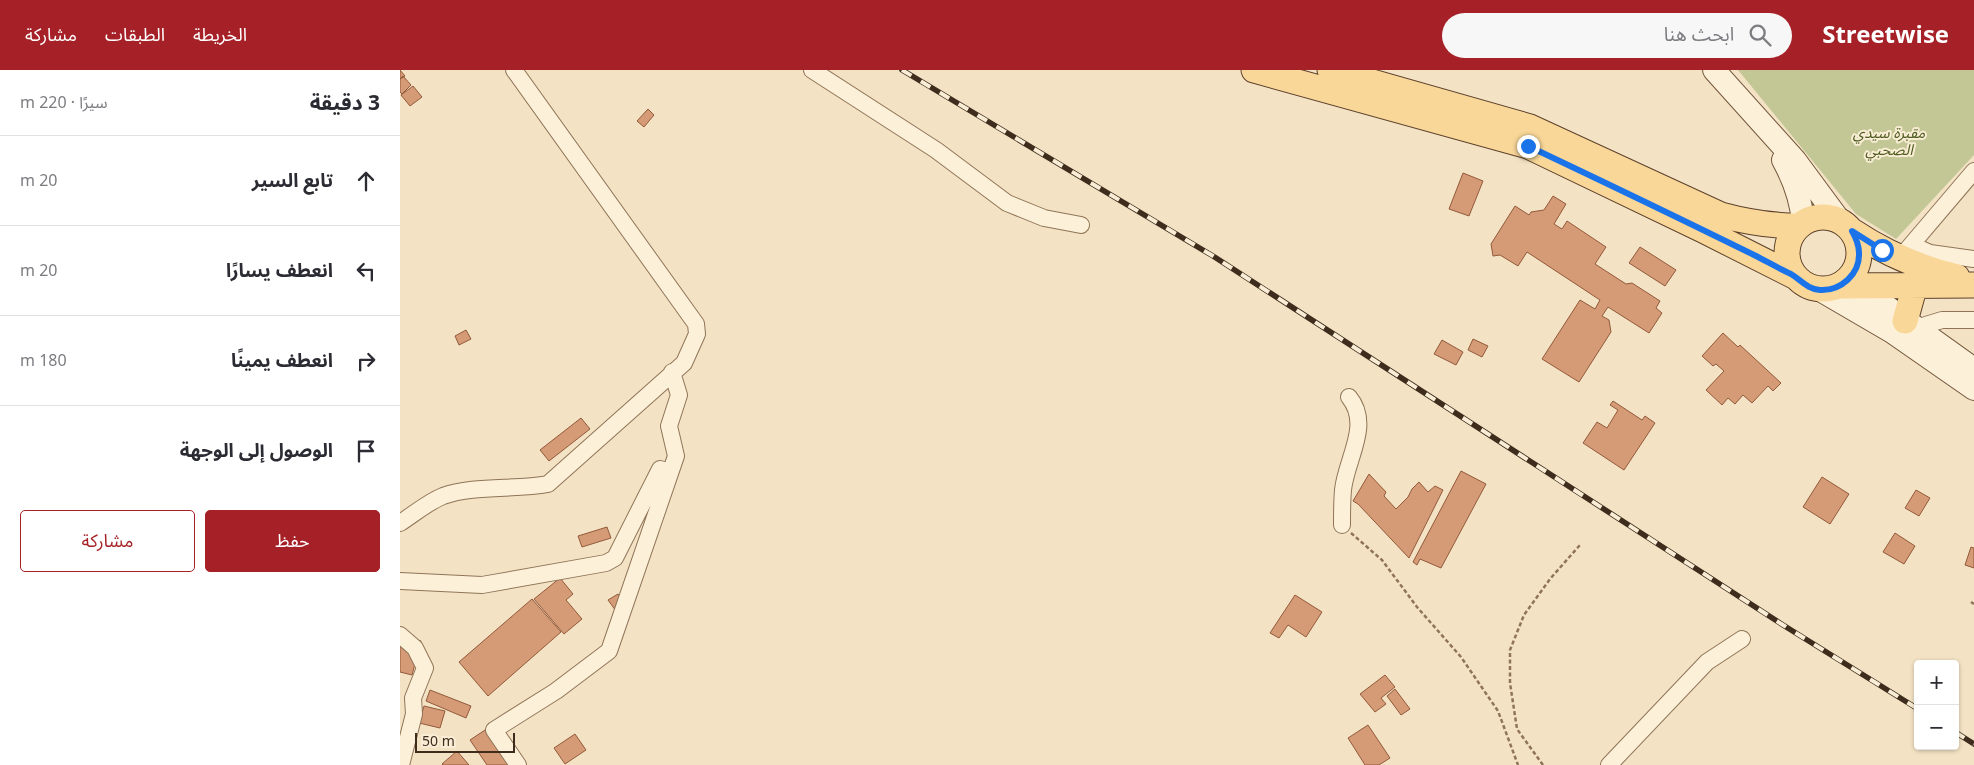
<!DOCTYPE html>
<html lang="ar">
<head>
<meta charset="utf-8">
<style>
  :root { --surface:#fff; --page:#f7f7f7; --text:#2b2b33; --muted:#7c7c81; --line:#e1e1e2; --accent:#a62127 }
  body { margin:0; font-family:Georgia,"Noto Sans Arabic",serif; background:var(--page); color:var(--text); direction:rtl }
  .controls { position:absolute; right:15px; bottom:15px; display:grid; overflow:hidden; border-radius:5px; box-shadow:0 1px 4px #0004 }
  .controls button { width:45px; height:45px; display:grid; place-items:center; padding:0; border:0; border-bottom:1px solid var(--line); background:var(--surface); color:var(--text); font:25px sans-serif }
  .scale { position:absolute; left:15px; bottom:12px; width:100px; box-sizing:border-box; padding-left:5px; border:2px solid #3e2c1d; border-top:0; font-size:14px; line-height:18px; white-space:nowrap; color:#3e2c1d; -webkit-text-stroke:4px #f9edd5; paint-order:stroke }
  .stop { position:absolute; width:15px; height:15px; margin:-11px; border:4px solid #1a73e8; border-radius:50%; background:#fff }
  .stop.end { background:#1a73e8; border-color:#fff; box-shadow:0 1px 5px #0008 }
  .list { margin:0; padding:0; list-style:none }
  h2 { display:flex; justify-content:space-between; align-items:center; height:65px; margin:0; padding:0 20px; font-size:21px }
  h2 small { font-size:16px; font-weight:400; color:var(--muted) }
  .list li { display:grid; grid-template-columns:32px 1fr auto; gap:15px; align-items:center; box-sizing:border-box; height:90px; padding:0 20px; border-top:1px solid var(--line) }
  .list b { display:block; font-size:19px; white-space:nowrap }
  .list em { font-size:16px; font-style:normal; color:var(--muted) }
  .actions { display:flex; gap:10px; padding:15px 20px }
  .actions a { flex:1; padding:11px 0; border:1px solid var(--accent); border-radius:5px; text-align:center; font-size:18px; color:var(--accent) }
  .actions .main { background:var(--accent); color:#fff }
  .icon { flex:none; width:28px; height:28px; fill:none; stroke:currentColor; stroke-width:2; stroke-linecap:round; stroke-linejoin:round }
  .map { position:relative; flex:none; width:1574px; height:695px; overflow:hidden; direction:ltr }
  header { display:flex; align-items:center; gap:30px; box-sizing:border-box; height:70px; padding:0 25px; background:var(--accent); color:#fff }
  header strong { font-size:24px }
  nav { display:flex; gap:28px; margin-inline-start:auto; font-size:18px }
  .search { width:350px; height:45px; background:var(--page); display:flex; align-items:center; gap:12px; box-sizing:border-box; padding:0 18px; border-radius:28px; color:var(--muted); font-size:19px }
  main { display:flex }
  aside { flex:1; background:var(--surface) }
  .map>svg:first-child { display:block }
  .cemetery { fill:#c3c796 }
  .building { fill:#d59a76; stroke:#925a3b }
  .lines { fill:none; stroke-linecap:round; stroke-linejoin:round }
  .street-casing { stroke:#907458; stroke-width:18 }
  .secondary-casing { stroke:#72543b; stroke-width:24 }
  .primary-casing { stroke:#5d412c; stroke-width:27 }
  .path { stroke:#907458; stroke-width:2.5; stroke-dasharray:4 2.5; stroke-linecap:butt }
  .street { stroke:#fcf0d9; stroke-width:16 }
  .secondary { stroke:#fcf0d9; stroke-width:22 }
  .primary { stroke:#f9d798; stroke-width:25 }
  .rail-casing { stroke:#3e2c1d; stroke-width:5.5 }
  .rail { stroke:#f9edd5; stroke-width:4; stroke-dasharray:11; stroke-linecap:butt }
  .route { stroke:#1a73e8; stroke-width:6 }
  .labels { text-anchor:middle; dominant-baseline:central; stroke-width:4; stroke-linejoin:round; paint-order:stroke }
  .park-label { font-size:15px; font-style:italic; fill:#505d22; stroke:#f9edd5 }
</style>
</head>
<body>
<header>
<strong>Streetwise</strong>
<div class="search"><svg class="icon" aria-label="search" viewBox="0 0 24 24"><circle cx="10" cy="10" r="6"/><path d="M15 15l6 6"/></svg>ابحث هنا</div>
<nav><a>الخريطة</a><a>الطبقات</a><a>مشاركة</a></nav>
</header>
<main>
<div class="map">
<svg width="1574" height="695" viewBox="0 0 1574 695">
  <rect width="100%" height="100%" fill="#f3e3c4"/>
  <path class="cemetery" d="M1338 0H1574V85L1496 169 1456 144Z"/>
  <path class="building" d="M0 0 5 6 0 9Z
    M3 6 11 15 2 24 0 22V9Z
    M13 16 22 27 10 36 1 25Z
    M248 39 254 45 244 57 237 51Z
    M1063 103 1083 111 1069 146 1049 139Z
    M1153 126 1166 134 1154 154 1162 159 1167 151 1206 177 1195 194 1226 214 1232 213 1260 231 1256 238 1262 243 1249 263 1208 237 1202 246 1209 250 1211 262 1179 312 1142 289 1180 230 1195 239 1200 230 1127 182 1118 196 1100 185 1093 186 1091 174 1115 136 1129 145 1131 142 1144 140Z
    M1240 177 1276 200 1265 216 1229 193Z
    M66 260 71 269 59 275 55 266Z
    M1323 263 1338 277 1340 275 1381 313 1373 321 1368 316 1352 333 1343 325 1335 334 1328 328 1322 335 1306 320 1324 301 1316 294 1313 296 1302 286Z
    M1073 269 1088 276 1082 287 1068 280Z
    M1042 270 1063 282 1056 295 1034 284Z
    M1213 331 1242 350 1245 346 1255 353 1224 400 1183 373 1197 352 1207 358 1218 340 1210 335Z
    M181 348 190 359 149 391 140 380Z
    M1061 401 1086 414 1041 498 1020 489 1017 495 1013 492Z
    M969 404 986 422 984 426 996 439 1008 427 1012 419 1019 412 1028 422 1035 416 1043 420 1009 488 958 434 953 431Z
    M1422 407 1449 424 1430 454 1403 437Z
    M1516 420 1530 428 1519 446 1505 438Z
    M207 457 211 468 182 477 178 466Z
    M1495 463 1515 476 1504 494 1483 482Z
    M1571 477 1574 478V498L1565 495Z
    M160 508 173 524 166 530 182 549 164 564 134 529Z
    M218 524 225 534 216 541 208 530Z
    M895 525 922 542 906 567 888 555 879 568 870 563Z
    M132 529 161 562 88 626 59 592Z
    M0 565 21 571 12 605 0 602Z
    M985 605 995 617 981 628 986 634 975 642 960 624Z
    M995 619 1010 639 1001 645 987 626Z
    M30 620 71 636 66 648 26 631Z
    M24 636 45 641 40 658 19 653Z
    M968 655 990 688 979 695H965L948 668Z
    M88 658 113 695H87L70 670Z
    M175 664 186 680 165 694 154 678Z
    M57 681 69 695H43L42 694Z"/>
  <g class="lines">
    <g class="street-casing">
      <path id="street" d="M412 0 536 80 607 133 644 148 681 155
        M1512 175 1530 183 1574 189
        M1500 188 1574 101
        M1516 258 1542 250H1574
        M0 453C14 444 28 432 43 426 73 415 115 420 148 414L284 293 297 264 296 254 114 0
        M942 455C942 443 942 431 943 420 946 389 972 355 949 327
        M0 511 82 515 206 493 215 488 260 399 270 402
        M0 565 15 578 25 598 13 628 14 644 1 695
        M118 695 94 660 156 621 209 581 276 386 269 356 279 325 272 302
        M1209 695 1307 592 1342 569"/>
    </g>
    <g class="secondary-casing">
      <path id="secondary" d="M1314 0 1395 90 1440 151
        M1383 90C1394 110 1401 129 1403 152
        M1451 211 1574 299
        M1420 220 1492 262 1574 319"/>
    </g>
    <g class="primary-casing">
      <path id="primary" d="M854 0 1128 76 1303 160 1394 206
        M930 0 1130 57 1321 145C1347 152 1371 156 1398 156
        M1387 183a36 36 0 1 1 72 0a36 36 0 1 1-72 0Z
        M1452 161C1485 183 1519 198 1557 207
        M1439 216 1574 215
        M1505 251 1515 215"/>
    </g>
    <path class="path" d="M951 463 982 490 1017 537 1061 587 1098 641 1118 695
      M1571 532 1574 534
      M1143 695 1117 659 1110 613V580L1124 545 1150 509 1180 475"/>
    <use href="#street" class="street"/>
    <use href="#secondary" class="secondary"/>
    <use href="#primary" class="primary"/>
    <g class="rail-casing">
      <path id="rail" d="M502 0 813 186 1383 555 1518 639
        M1555 662 1574 674"/>
    </g>
    <use href="#rail" class="rail"/>
  </g>
  <g class="lines">
    <path class="route" d="M1128 76C1204 112 1279 148 1354 185 1366 191 1378 198 1391 204 1401 210 1407 219 1420 220 1441 221 1460 204 1459 183 1459 175 1456 168 1452 161L1482 180"/>
  </g>
  <g class="labels">
    <g class="park-label">
      <text x="1489" y="63">مقبرة سيدي<tspan x="1489" dy="17">الصحبي</tspan></text>
    </g>
  </g>
</svg>
<div class="controls">
<button>+</button>
<button>−</button>
</div>
<div class="scale">50 m</div>
<div class="stop" style="left:1482px;top:180px"></div>
<div class="stop end" style="left:1128px;top:76px"></div>
</div>
<aside>
<h2>3 دقيقة<small>سيرًا · 220 m</small></h2>
<ul class="list">
<li><svg class="icon" aria-label="ahead" viewBox="0 0 24 24"><path d="M12 20V5M6 11l6-6 6 6"/></svg><div><b>تابع السير</b></div><em>20 m</em></li>
<li><svg class="icon" aria-label="left" viewBox="0 0 24 24"><path d="M17 20v-9H6M10 6l-5 5 5 5"/></svg><div><b>انعطف يسارًا</b></div><em>20 m</em></li>
<li><svg class="icon" aria-label="right" viewBox="0 0 24 24"><path d="M7 20v-9h11M14 6l5 5-5 5"/></svg><div><b>انعطف يمينًا</b></div><em>180 m</em></li>
<li><svg class="icon" aria-label="arrive" viewBox="0 0 24 24"><path d="M6 21V4h12l-3 4 3 4H6"/></svg><div><b>الوصول إلى الوجهة</b></div></li>
</ul>
<div class="actions"><a class="main">حفظ</a><a>مشاركة</a></div>
</aside>
</main>
</body>
</html>
